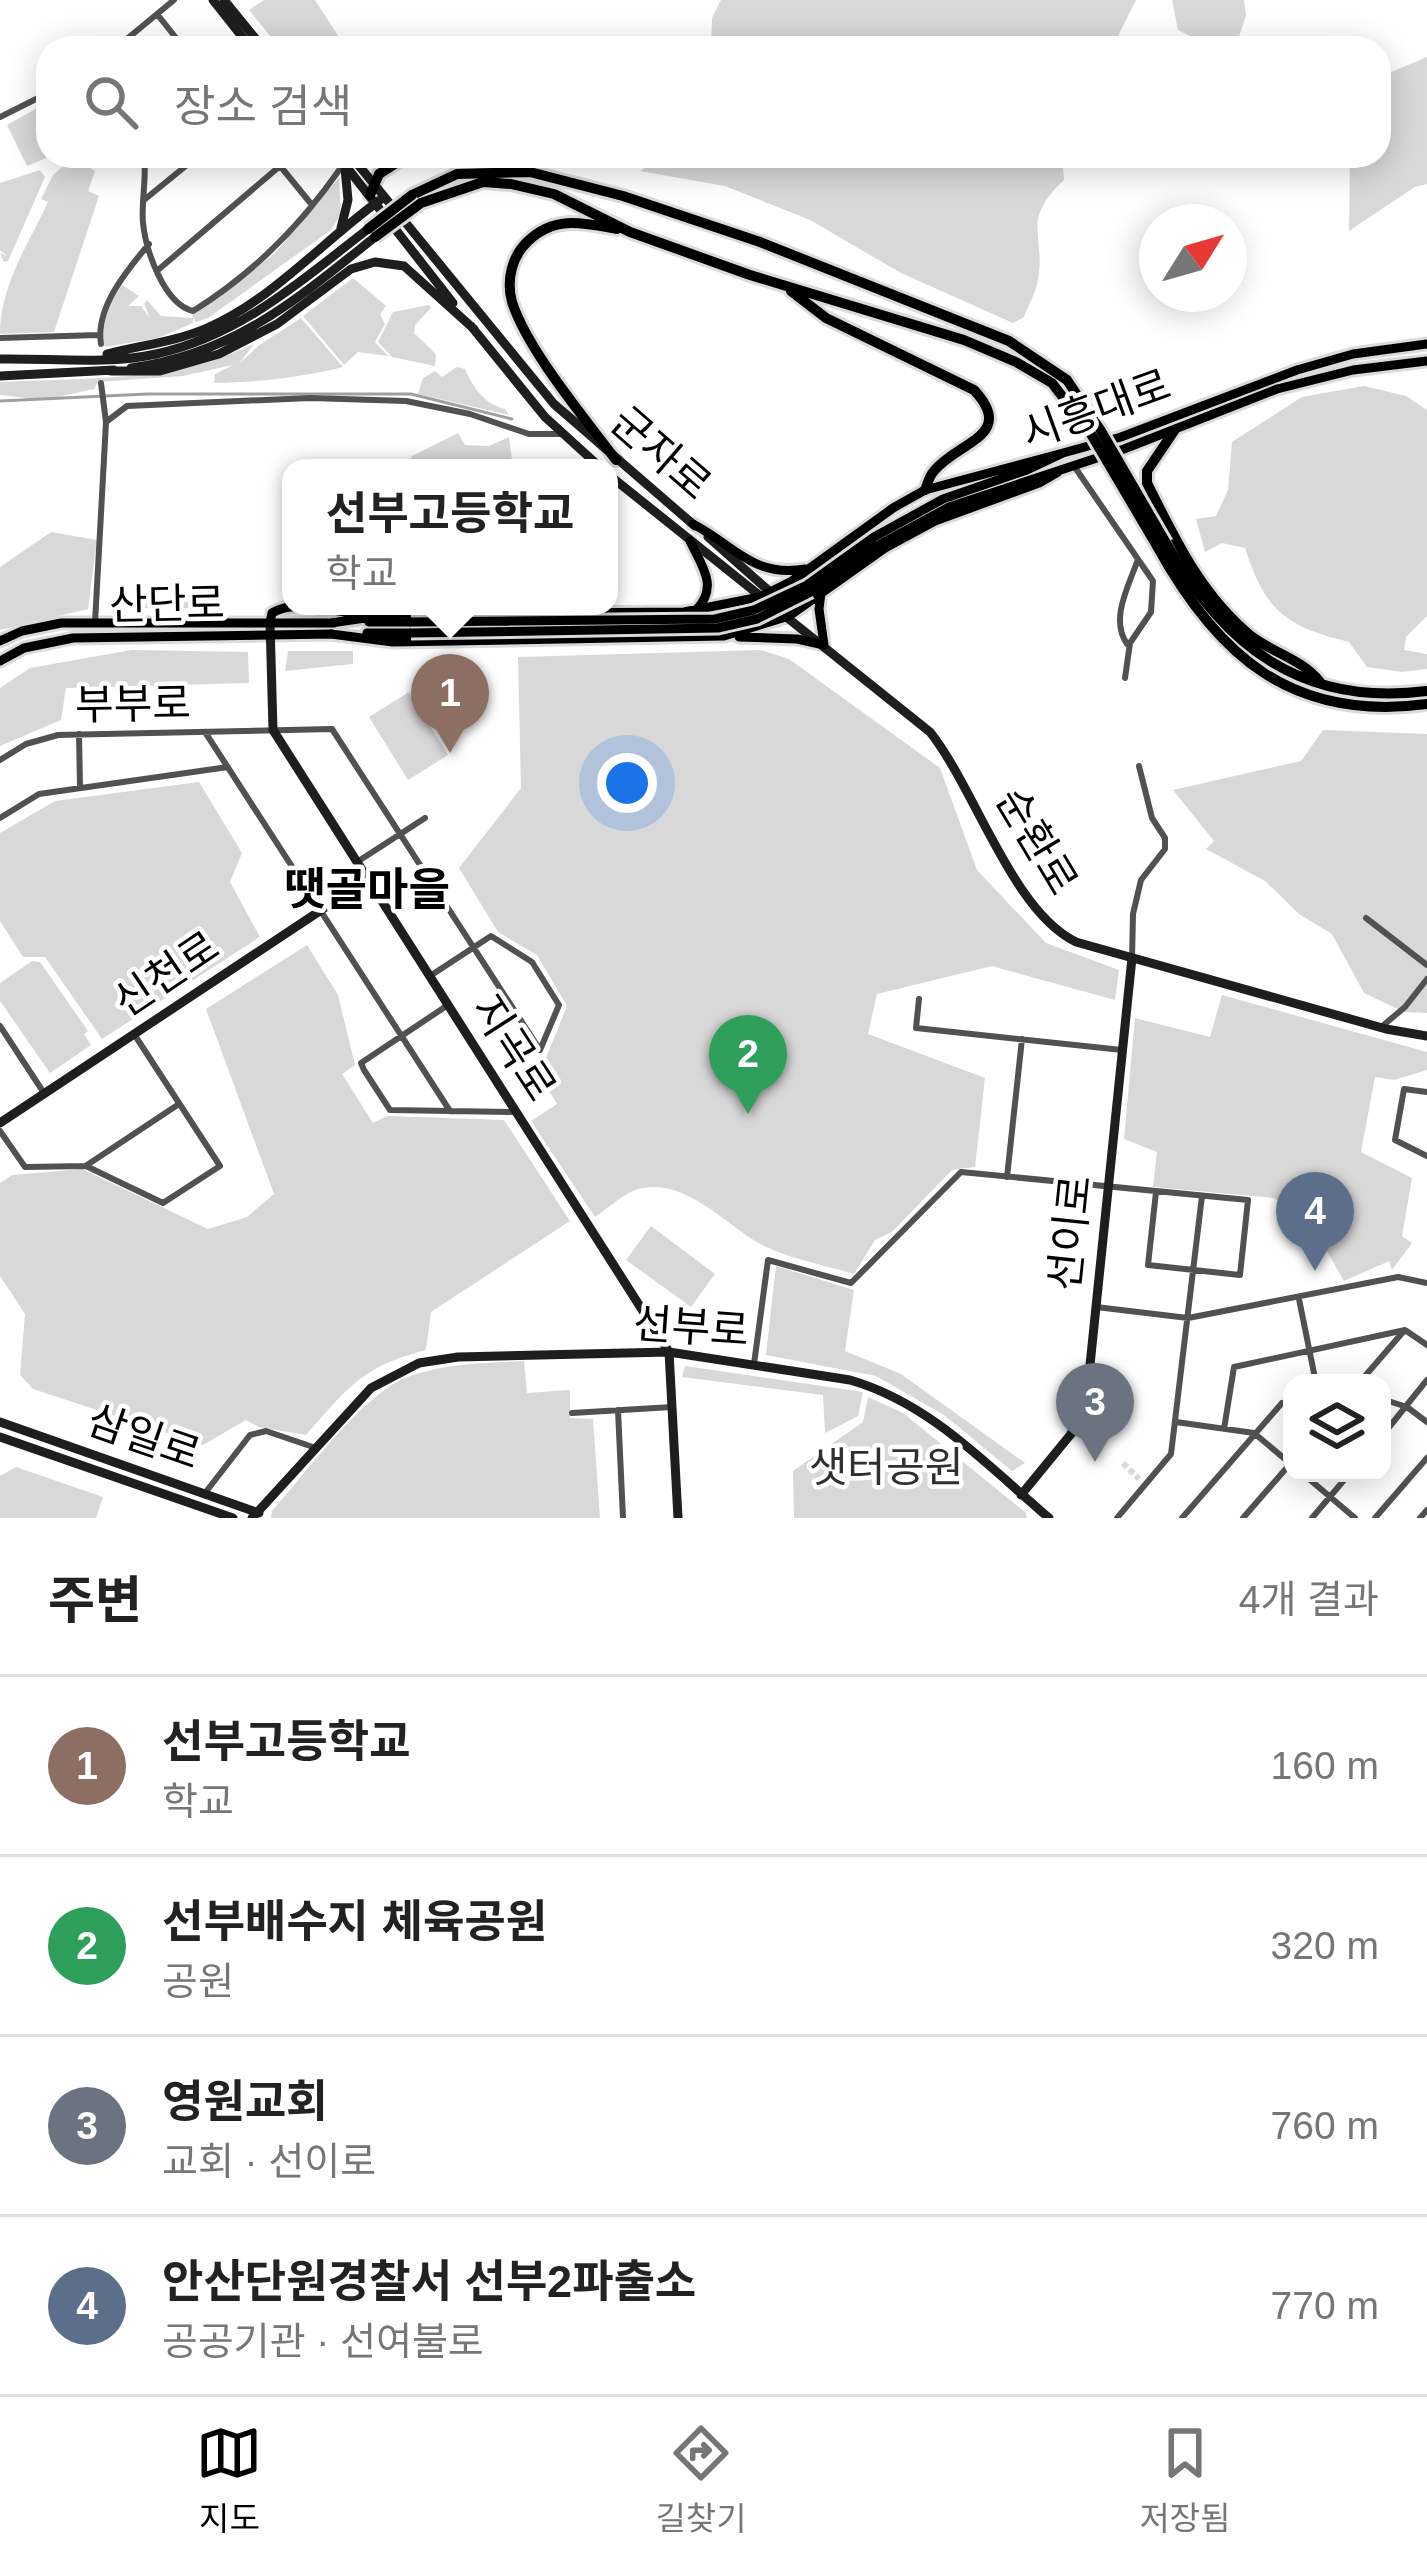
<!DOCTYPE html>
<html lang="ko">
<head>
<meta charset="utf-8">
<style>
  :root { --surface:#fff; --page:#f6f6f6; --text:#222; --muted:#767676; --line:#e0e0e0; --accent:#000 }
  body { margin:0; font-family:Arial,"Noto Sans KR",sans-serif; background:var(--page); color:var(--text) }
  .controls { position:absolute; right:36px; bottom:36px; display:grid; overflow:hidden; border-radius:24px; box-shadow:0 6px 30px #0003 }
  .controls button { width:108px; height:108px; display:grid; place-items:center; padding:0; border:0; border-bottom:3px solid var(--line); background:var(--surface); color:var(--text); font:60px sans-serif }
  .compass { position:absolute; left:1139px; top:204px; width:108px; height:108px; border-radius:50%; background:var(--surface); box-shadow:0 6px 30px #0003; rotate:53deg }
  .you { position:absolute; left:627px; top:783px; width:42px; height:42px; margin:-30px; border:9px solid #fff; border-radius:50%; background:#1a73e8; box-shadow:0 0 0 18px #1a73e833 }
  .badge { display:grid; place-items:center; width:78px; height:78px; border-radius:50%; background:var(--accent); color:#fff; font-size:39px; font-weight:700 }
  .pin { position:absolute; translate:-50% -99px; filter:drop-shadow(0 3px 6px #0008) }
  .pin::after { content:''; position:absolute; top:63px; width:42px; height:36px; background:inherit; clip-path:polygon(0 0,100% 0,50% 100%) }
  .popup { position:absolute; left:282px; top:459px; width:336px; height:156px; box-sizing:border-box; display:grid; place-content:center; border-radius:24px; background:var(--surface); filter:drop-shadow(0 3px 9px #0005); font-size:39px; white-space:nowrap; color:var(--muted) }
  .popup b { font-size:45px; color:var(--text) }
  .popup::after { content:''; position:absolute; left:50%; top:100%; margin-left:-24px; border:24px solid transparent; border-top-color:var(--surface) }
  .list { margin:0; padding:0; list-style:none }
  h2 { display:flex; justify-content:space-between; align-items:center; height:156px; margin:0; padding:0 48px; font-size:51px }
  h2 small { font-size:39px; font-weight:400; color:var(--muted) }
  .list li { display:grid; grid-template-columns:78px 1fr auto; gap:36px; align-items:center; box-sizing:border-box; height:180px; padding:0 48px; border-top:3px solid var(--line) }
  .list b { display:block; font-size:45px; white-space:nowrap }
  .list p { margin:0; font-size:39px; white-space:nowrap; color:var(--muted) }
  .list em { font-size:39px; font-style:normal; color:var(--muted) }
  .icon { flex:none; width:66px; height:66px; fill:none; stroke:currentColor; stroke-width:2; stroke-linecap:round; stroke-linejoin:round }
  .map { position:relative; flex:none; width:1427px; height:1518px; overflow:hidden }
  .search { position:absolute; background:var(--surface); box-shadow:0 6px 30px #0003; left:36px; right:36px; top:36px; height:132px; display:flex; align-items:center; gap:30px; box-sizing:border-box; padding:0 42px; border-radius:36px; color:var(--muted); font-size:45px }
  .sheet { height:876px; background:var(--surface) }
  nav { display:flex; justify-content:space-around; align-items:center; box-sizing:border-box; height:168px; border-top:3px solid var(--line); background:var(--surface); font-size:33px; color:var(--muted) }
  nav a { display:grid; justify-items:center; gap:6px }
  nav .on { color:var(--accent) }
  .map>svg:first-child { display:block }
  .green { fill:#d8d8d8 }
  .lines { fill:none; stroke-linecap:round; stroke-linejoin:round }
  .stream { stroke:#9f9f9f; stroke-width:3 }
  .street-tunnel { stroke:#d9d9d9; stroke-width:6; stroke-dasharray:6 3; stroke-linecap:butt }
  .primary-casing { stroke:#dbdbdb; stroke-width:15 }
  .highway-casing { stroke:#dbdbdb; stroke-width:16 }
  .street { stroke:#515151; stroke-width:6 }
  .secondary { stroke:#1e1e1e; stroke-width:9 }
  .primary { stroke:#000; stroke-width:9 }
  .highway { stroke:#000; stroke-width:10 }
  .primary-bridge-casing { stroke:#dbdbdb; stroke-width:15; stroke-linecap:butt }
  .highway-bridge-casing { stroke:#dbdbdb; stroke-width:16; stroke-linecap:butt }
  .primary-bridge { stroke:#000; stroke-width:9 }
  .highway-bridge { stroke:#000; stroke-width:10 }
  .labels { text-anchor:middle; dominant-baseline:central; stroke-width:9; stroke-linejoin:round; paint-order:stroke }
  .street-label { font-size:42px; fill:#000; stroke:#fff }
  .park-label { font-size:42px; fill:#2f2f2f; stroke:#fff }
  .neighbourhood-label { font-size:45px; font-weight:bold; fill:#000; stroke:#fff }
</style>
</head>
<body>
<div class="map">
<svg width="1427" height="1518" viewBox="0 0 1427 1518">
  <rect width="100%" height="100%" fill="#fff"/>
  <path class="green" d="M264 0H315L346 48H280L249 10Z
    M721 0H1136L1112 48H711L712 18Z
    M1172 0H1244L1246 16 1235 48 1206 44 1178 30Z
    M1427 57V184L1415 187 1349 231 1350 156H1379V77Z
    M48 102V156H51L27 166 7 125Z
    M663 156H1062L1064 180C1020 221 1046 234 1038 280 1036 292 1028 306 1024 317L1013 323 901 273 810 220 725 186 640 171Z
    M73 158 95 171 88 191 99 196 54 332 0 334C0 285 29 243 48 202L41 199 53 175Z
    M40 170 45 177 8 261 4 262 0 253 7 256 0 250V183Z
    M339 178 341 214 331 230 208 318 196 322 192 315 274 254Z
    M353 278 386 306 380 314 385 324 375 342 388 356 358 352 344 365 303 316Z
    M122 285 139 296 128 306H141L150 318 144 304 147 300 161 316 193 318V323L158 338 105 347C99 328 110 301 122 285Z
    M429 305 431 308 415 325 414 333 436 354 435 366 392 357 378 342 393 312Z
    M301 318 343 367C299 378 259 382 214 383L215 374 233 365 183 376 98 382 94 389 44 400 0 395V382C90 378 170 382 254 344L239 364 258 346Z
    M457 367 465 369C473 387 484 404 505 409L509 415 418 394 423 378 435 371 442 377Z
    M1364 386 1406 396 1427 410V616L1406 637 1404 650 1427 654V669L1402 672 1367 667 1349 642C1286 627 1265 611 1245 548L1222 543 1205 552 1196 519 1216 516 1228 490 1232 442 1302 397Z
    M458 433 465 445 489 446 509 437 513 468H408L412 456Z
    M51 532 97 540 88 609 0 630V567Z
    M217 598 219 608H126L127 601Z
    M132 650 248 652 249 683 66 688 61 720 0 746V688L30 668Z
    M761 650 789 659 940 768 977 870 1046 943 1119 970 1115 1000 992 966 877 994 868 1034 985 1078 975 1167 952 1170 892 1232 875 1240 854 1274C824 1265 790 1259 762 1245 725 1225 683 1174 635 1190 622 1195 607 1209 595 1217L531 1121 557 1104 539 1075 567 1006 537 955 498 932 459 868 521 788 518 657Z
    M288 651H353V664L285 671Z
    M409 692 448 755 408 780 369 717Z
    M1323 730 1427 734V1013L1404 1012 1364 993 1332 934 1299 914 1265 881 1206 849 1214 841 1173 790 1301 761Z
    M199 782 242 853 230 882 260 937 102 1039 45 957H23L0 921V833L55 801Z
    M307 945 338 995 355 1065 342 1074 373 1123 387 1116 504 1120 570 1221 431 1312 426 1350C361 1367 349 1387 306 1435L259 1427 246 1420 203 1445 33 1389 20 1375 25 1314 0 1276V1183L12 1175 82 1169 208 1229 247 1217 274 1194 206 1009Z
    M32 961 40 962 88 1031 84 1034 91 1045 50 1073 0 1001V983Z
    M1222 995 1427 1052V1070L1394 1080 1375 1077 1361 1152 1412 1178 1402 1236 1412 1243 1392 1270 1389 1261 1344 1281 1312 1225 1274 1198 1153 1187 1157 1152 1124 1139 1135 1018 1210 1037Z
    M651 1226 715 1274 691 1307 626 1260Z
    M776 1266 854 1290 845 1351 901 1374 1025 1463 1012 1471 944 1415 876 1376 766 1355Z
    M524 1361 527 1393 570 1390V1418L593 1419 600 1518H271L272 1511C304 1475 361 1397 403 1379 440 1363 485 1363 524 1361Z
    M685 1366 863 1392 858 1416 825 1433 823 1395 682 1377Z
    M868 1397 903 1413 1026 1513 1027 1518H794L793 1471 863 1422Z
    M16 1467 103 1497 96 1518H0V1476Z"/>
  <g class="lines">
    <path class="stream" d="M0 401 147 394H411L512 419"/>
    <path class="street-tunnel" d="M1123 1463 1139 1479"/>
    <g class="primary-casing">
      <path id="primary" d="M693 524C735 546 754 578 805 569
        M690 541C702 566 719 587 696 610
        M807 585 874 537 943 499 1027 470 1063 453 1121 437 1297 370 1353 354 1427 344
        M811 592 877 546 949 507 1124 449 1277 389 1353 370 1427 361
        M270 622 272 613C298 598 334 613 363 614
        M369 622H411
        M331 623 392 614 684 612 760 597 792 581 893 508 925 490 1063 453
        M367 633H411
        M331 634 393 642 724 636 789 616 885 548 935 521 1039 483 1058 472
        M739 637 797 639 824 645 819 609 821 593
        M0 641 22 631 61 623H334
        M0 661 24 648 73 638 332 634"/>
    </g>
    <g class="highway-casing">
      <path id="highway" d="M492 156 527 170
        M370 195 379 174 407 156
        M412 195 457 174 530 172 623 196 760 242 1009 341 1067 380 1101 431
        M421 203 483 182 511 184 554 194 630 232 750 275 964 340 1016 362 1052 383 1091 434
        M791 291 826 318 974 390C1017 436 957 442 934 471 929 476 928 483 925 490
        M1174 431 1147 471V483C1175 539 1201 595 1251 636 1273 653 1302 659 1320 682
        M616 460C584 417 528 351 512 302 506 280 512 256 528 241 555 215 584 223 617 229
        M1166 543C1224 647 1303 707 1427 691
        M1157 546C1218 657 1293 722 1427 704"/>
    </g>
    <path class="street" d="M157 14 184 48
      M116 48 174 0
      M0 117 48 93
      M144 156C147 178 141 201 143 223 146 251 164 304 193 311 253 274 302 224 342 166
      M272 156 312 205
      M144 200 198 156
      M158 270 280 166
      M0 338 98 335
      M101 344C95 308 127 270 149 244
      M106 422 127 406 310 398 406 401 470 414 529 434H560
      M1074 466 1153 581 1151 612 1130 643 1125 678
      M95 623 106 422 101 383
      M1127 644C1110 620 1128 587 1137 562
      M205 732 450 1111
      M79 734 80 787
      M0 760 26 744 58 735 332 729 540 1050
      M0 818 39 794 228 767
      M357 862 425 818
      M1366 918 1427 965
      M1132 958 1133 914 1141 880 1165 849V838L1152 818 1139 766
      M430 976 491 936 532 962 559 1005 540 1050
      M919 999 916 1028 1122 1050
      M448 1005 361 1063 364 1070 390 1110 514 1112
      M0 1026 44 1093
      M1380 1028 1405 1007 1427 979
      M1427 1092 1404 1089 1395 1140 1427 1156
      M0 1131 25 1167 86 1166 163 1203 220 1166 134 1034
      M87 1165 179 1104
      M1007 1177 1022 1039
      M1299 1299 1316 1383
      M1096 1307 1188 1318 1398 1277 1427 1283
      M754 1364 768 1260 851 1283 961 1172 1248 1200 1240 1275 1148 1265 1156 1192
      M1359 1383 1403 1332
      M1382 1399 1407 1407 1427 1422
      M618 1410 623 1518
      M572 1413 672 1407
      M1176 1422 1254 1433 1292 1465
      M1224 1429 1234 1367 1405 1330 1427 1345
      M1382 1436 1427 1380
      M1302 1473 1355 1518
      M205 1493 250 1435 266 1431 313 1447
      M1117 1518 1171 1454 1202 1196
      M1182 1518 1282 1403 1292 1401
      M1243 1518 1290 1464
      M1312 1518 1350 1473
      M1375 1518 1427 1458
      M1420 1518 1427 1510"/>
    <path class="secondary" d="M213 0 251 48
      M224 0 263 48
      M338 156 453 303
      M351 156 554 404 695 526
      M341 228 348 200 345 168
      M471 326 545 417 601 468
      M107 354C141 345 175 342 207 328 272 300 323 241 380 200
      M0 359C50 358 107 365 156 354 240 336 302 280 368 229
      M131 368C234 354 296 300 375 237
      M111 371H160L219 354 277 324 351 269 375 262 404 266 474 329
      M0 376 114 370
      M609 475 930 732C976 790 1012 911 1076 942L1386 1029 1427 1036
      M708 537 776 597
      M270 622 273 730 669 1352 678 1518
      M0 1123 368 879
      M0 1422 259 1513
      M0 1437 233 1518
      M1021 1495 1071 1434 1087 1394 1132 958
      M252 1518 371 1388 419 1363 458 1357 669 1352 850 1380C930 1403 987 1465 1049 1518"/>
    <use href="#primary" class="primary"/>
    <use href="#highway" class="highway"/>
    <g class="primary-bridge-casing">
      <path id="primary-bridge" d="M411 622 715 619 754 610 807 585
        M411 633 718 628 757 619 811 592"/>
    </g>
    <g class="highway-bridge-casing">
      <path id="highway-bridge" d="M368 229 412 195
        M375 237 421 203
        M1101 431 1166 543
        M1091 434 1157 546"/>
    </g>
    <use href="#primary-bridge" class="primary-bridge"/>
    <use href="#highway-bridge" class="highway-bridge"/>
  </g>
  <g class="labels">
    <g class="street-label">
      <text transform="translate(1096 409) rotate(-20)">시흥대로</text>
      <text transform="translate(661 453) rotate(41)">군자로</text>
      <text transform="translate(167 604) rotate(-1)">산단로</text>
      <text transform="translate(133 704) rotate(-1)">부부로</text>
      <text transform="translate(1037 841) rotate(59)">순환로</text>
      <text transform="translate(166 974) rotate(-34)">신천로</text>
      <text transform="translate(514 1048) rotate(57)">지곡로</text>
      <text transform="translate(1070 1233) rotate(-84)">선이로</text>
      <text transform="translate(691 1327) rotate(4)">선부로</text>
      <text transform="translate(144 1437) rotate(19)">삼일로</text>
    </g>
    <g class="park-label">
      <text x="886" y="1467">샛터공원</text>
    </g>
    <g class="neighbourhood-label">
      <text x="367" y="889">땟골마을</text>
    </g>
  </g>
</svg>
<div class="controls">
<button><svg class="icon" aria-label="layers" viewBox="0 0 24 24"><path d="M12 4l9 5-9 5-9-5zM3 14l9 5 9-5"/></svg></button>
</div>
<svg class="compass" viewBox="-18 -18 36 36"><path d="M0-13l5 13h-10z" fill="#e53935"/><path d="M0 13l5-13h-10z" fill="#767676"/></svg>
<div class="you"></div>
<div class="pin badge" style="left:450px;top:753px;background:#8d6e63">1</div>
<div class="popup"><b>선부고등학교</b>학교</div>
<div class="pin badge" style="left:748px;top:1114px;background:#2e9e5b">2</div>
<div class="pin badge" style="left:1095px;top:1462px;background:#6b7280">3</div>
<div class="pin badge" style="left:1315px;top:1271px;background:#5c6f8a">4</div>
<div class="search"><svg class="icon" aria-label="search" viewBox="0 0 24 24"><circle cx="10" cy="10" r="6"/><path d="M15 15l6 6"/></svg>장소 검색</div>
</div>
<section class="sheet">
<h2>주변<small>4개 결과</small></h2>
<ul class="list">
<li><span class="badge" style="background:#8d6e63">1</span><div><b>선부고등학교</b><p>학교</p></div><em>160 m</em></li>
<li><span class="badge" style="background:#2e9e5b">2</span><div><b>선부배수지 체육공원</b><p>공원</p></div><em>320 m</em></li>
<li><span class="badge" style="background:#6b7280">3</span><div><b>영원교회</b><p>교회 · 선이로</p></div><em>760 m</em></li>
<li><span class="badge" style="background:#5c6f8a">4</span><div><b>안산단원경찰서 선부2파출소</b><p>공공기관 · 선여불로</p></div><em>770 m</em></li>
</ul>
</section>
<nav>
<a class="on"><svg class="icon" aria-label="map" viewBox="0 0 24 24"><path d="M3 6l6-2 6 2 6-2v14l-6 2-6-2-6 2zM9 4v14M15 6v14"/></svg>지도</a>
<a><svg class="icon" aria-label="directions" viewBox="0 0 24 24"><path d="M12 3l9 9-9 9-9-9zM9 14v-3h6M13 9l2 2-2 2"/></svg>길찾기</a>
<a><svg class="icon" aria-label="saved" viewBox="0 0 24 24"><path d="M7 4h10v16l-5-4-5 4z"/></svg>저장됨</a>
</nav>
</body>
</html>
